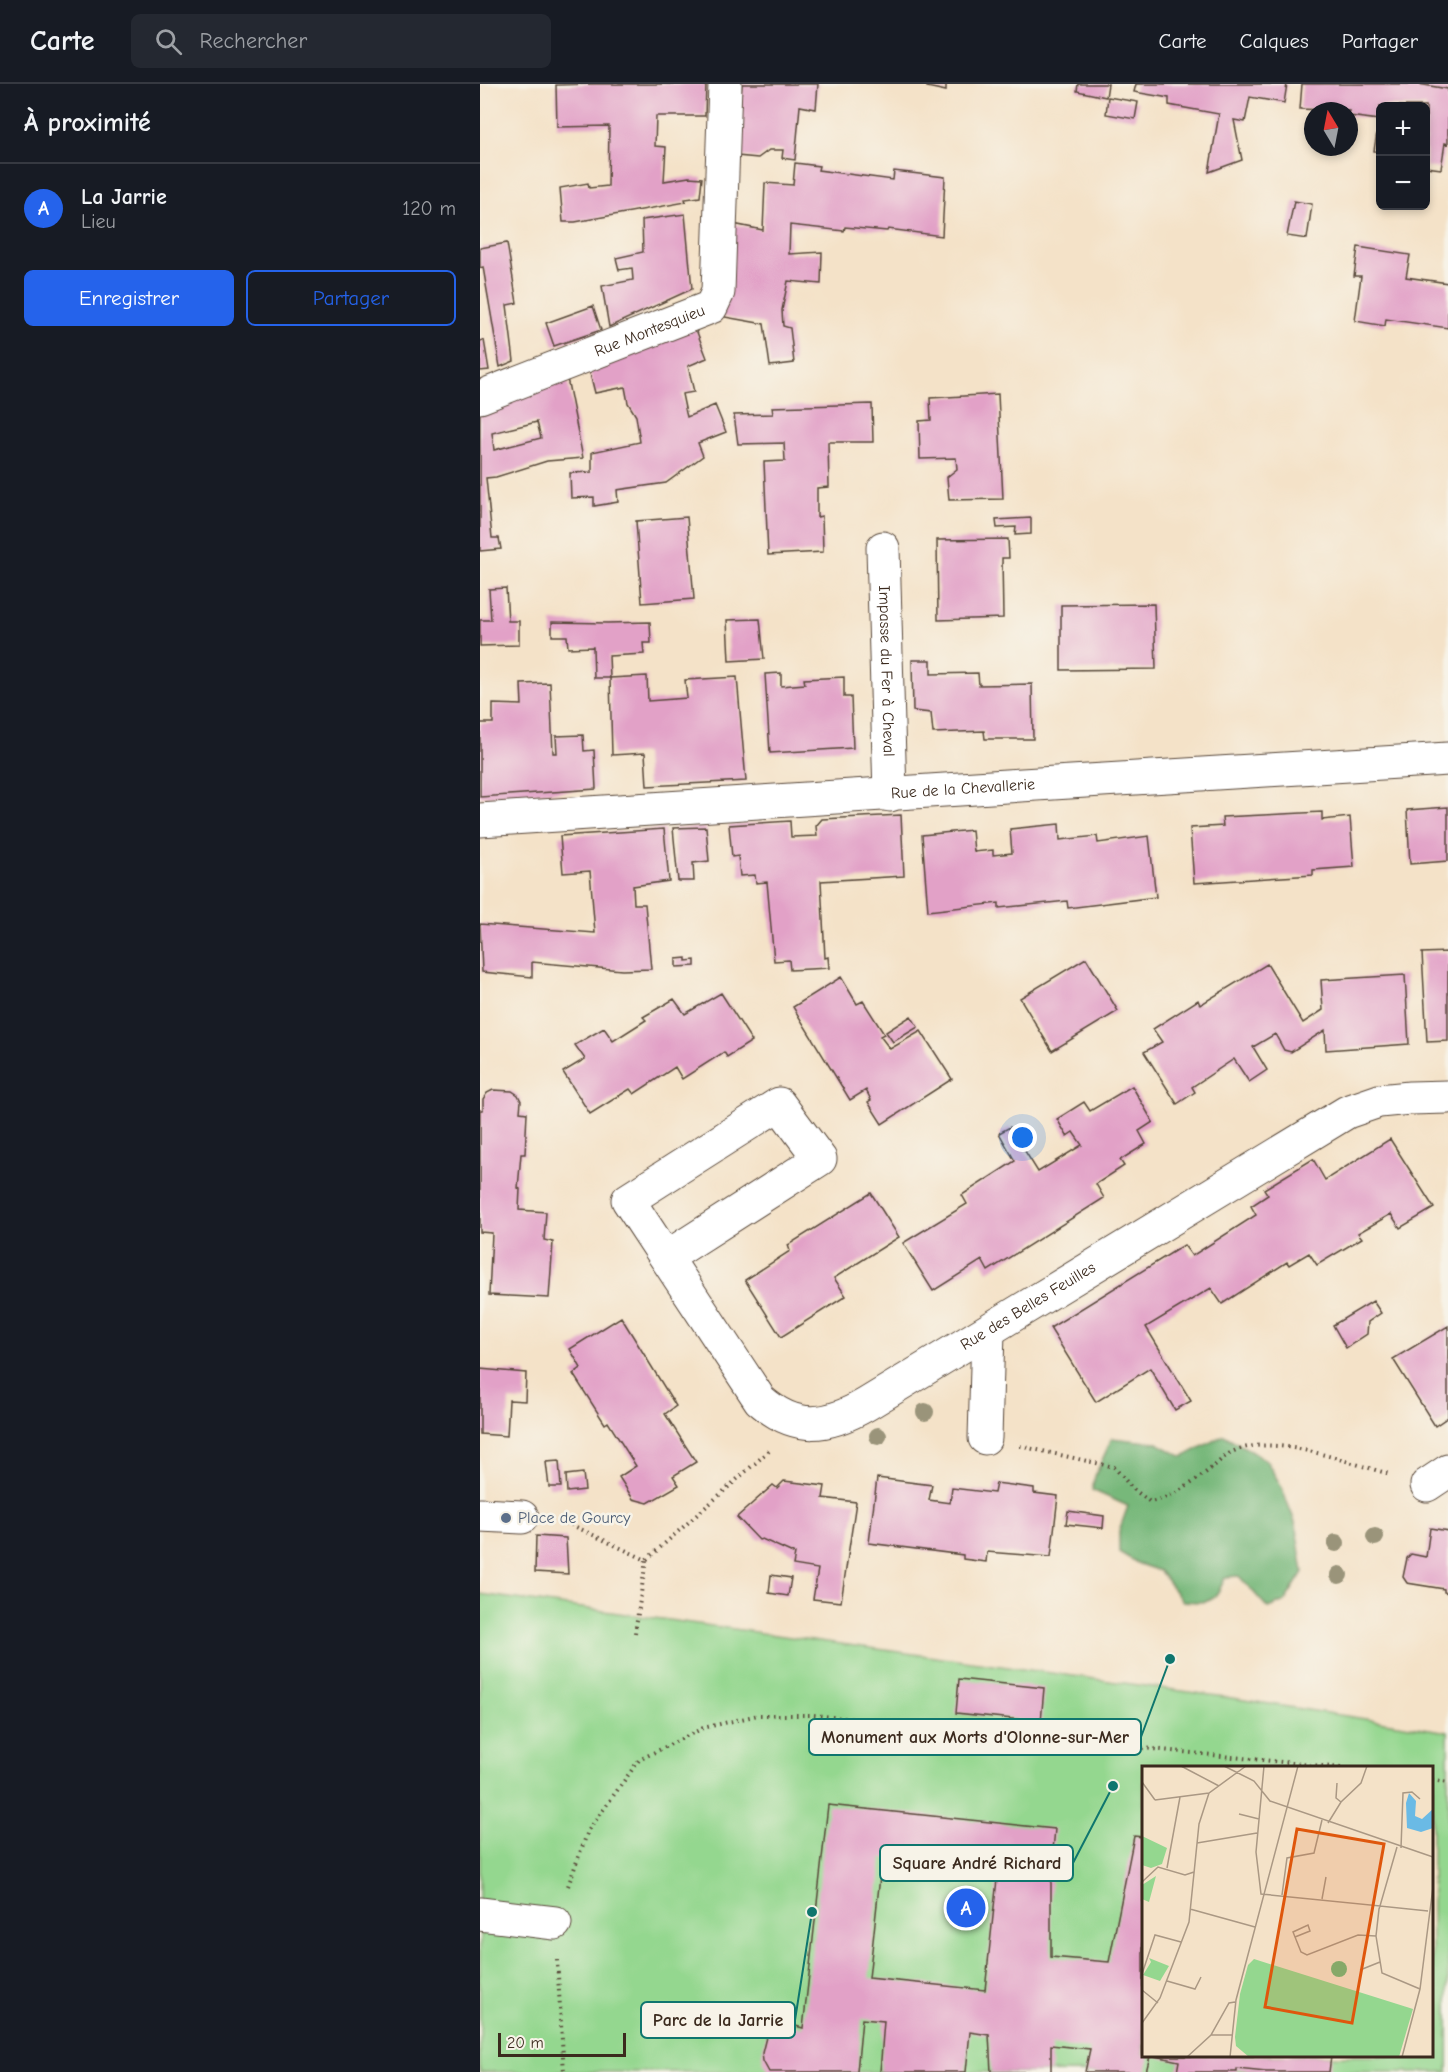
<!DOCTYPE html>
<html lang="fr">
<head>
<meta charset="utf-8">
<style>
  :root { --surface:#171b24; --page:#242831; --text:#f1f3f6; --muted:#9ea1a6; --line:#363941; --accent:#2563eb }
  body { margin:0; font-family:"Comic Neue",sans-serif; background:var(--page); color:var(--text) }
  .controls { position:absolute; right:18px; top:18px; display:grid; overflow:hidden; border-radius:9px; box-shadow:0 3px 9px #0003 }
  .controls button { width:54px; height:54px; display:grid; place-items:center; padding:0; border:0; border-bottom:2px solid var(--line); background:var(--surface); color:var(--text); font:30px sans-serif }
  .compass { position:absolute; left:824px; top:18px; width:54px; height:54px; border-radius:50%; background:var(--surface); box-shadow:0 3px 9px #0003; rotate:350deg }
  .scale { position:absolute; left:18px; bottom:15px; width:128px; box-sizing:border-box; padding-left:6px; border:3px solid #3b2a1e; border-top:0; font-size:16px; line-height:21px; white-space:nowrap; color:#3b2a1e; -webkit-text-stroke:4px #f7f3e8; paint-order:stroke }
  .you { position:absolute; left:543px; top:1054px; width:21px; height:21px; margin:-15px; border:4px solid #fff; border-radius:50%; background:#1a73e8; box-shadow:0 0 0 9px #1a73e833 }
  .badge { display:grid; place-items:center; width:39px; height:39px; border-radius:50%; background:var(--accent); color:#fff; font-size:20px; font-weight:700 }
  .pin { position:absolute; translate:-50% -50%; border:3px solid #fff; box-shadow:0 2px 6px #0006 }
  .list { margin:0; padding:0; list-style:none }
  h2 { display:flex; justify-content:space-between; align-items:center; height:78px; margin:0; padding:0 24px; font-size:26px }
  h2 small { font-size:20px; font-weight:400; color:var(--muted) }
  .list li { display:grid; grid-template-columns:39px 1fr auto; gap:18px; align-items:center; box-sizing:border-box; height:90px; padding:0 24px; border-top:2px solid var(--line) }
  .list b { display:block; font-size:22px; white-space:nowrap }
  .list p { margin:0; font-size:20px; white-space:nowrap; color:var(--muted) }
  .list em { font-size:20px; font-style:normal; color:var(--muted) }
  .actions { display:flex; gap:12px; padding:18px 24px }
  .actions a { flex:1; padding:14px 0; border:2px solid var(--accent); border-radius:9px; text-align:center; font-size:21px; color:var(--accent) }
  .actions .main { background:var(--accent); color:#fff }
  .icon { flex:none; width:33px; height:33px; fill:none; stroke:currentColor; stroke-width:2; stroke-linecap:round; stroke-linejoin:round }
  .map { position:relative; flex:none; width:968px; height:1988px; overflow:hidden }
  header { display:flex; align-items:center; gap:36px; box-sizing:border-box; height:84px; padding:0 30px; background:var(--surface); border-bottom:2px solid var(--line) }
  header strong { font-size:28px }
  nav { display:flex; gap:33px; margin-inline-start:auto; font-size:21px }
  .search { width:420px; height:54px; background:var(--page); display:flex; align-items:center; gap:15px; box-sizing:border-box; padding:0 21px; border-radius:9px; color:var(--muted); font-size:22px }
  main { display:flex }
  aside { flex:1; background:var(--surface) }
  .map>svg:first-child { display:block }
  .green { fill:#94d78f; stroke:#688056; stroke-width:1.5; fill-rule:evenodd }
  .forest { fill:#77b87a; stroke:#59714c; stroke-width:1.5 }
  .building { fill:#e2a1c7; fill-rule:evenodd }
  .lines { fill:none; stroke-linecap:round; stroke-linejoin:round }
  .minor-casing { stroke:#574638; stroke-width:35 }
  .path { stroke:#574638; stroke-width:4; stroke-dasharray:1.5 4.5; stroke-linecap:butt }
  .minor { stroke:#fff; stroke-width:33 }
  .tree { fill:#9a947a }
  .service-dot { fill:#5c6f8a; stroke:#f7f3e8; stroke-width:2 }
  .labels { text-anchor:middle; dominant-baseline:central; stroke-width:5; stroke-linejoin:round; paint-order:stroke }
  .street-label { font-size:16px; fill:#3b2a1e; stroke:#f7f3e8 }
  .service-label { font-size:16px; fill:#4e5e75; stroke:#f7f3e8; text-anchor:start }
  .inset-road { fill:none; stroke:#aa9884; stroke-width:1.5 }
  .view { fill:#df570d; fill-opacity:0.15; stroke:#df570d; stroke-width:3 }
  .inset-edge { fill:none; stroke:#3b2a1e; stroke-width:3 }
  .leader { fill:none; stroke:#0f766e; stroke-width:2 }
  .callout-dot { fill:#0f766e; stroke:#f7f3e8; stroke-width:2 }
  .callout { fill:#f7f3e8; stroke:#0f766e; stroke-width:2 }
  .callout-label { font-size:18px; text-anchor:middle; font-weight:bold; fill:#3b2a1e }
</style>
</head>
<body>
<header>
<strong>Carte</strong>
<div class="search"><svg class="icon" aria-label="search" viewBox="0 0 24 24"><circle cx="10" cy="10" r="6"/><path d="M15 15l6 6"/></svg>Rechercher</div>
<nav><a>Carte</a><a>Calques</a><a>Partager</a></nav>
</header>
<main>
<aside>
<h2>À proximité<small></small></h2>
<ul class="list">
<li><span class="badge">A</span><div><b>La Jarrie</b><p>Lieu</p></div><em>120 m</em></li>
</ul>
<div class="actions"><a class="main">Enregistrer</a><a>Partager</a></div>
</aside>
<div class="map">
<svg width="968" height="1988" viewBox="0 0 968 1988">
  <rect width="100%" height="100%" fill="#f7f3e8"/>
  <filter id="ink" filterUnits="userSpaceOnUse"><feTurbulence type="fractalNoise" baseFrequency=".0167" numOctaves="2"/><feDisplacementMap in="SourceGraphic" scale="12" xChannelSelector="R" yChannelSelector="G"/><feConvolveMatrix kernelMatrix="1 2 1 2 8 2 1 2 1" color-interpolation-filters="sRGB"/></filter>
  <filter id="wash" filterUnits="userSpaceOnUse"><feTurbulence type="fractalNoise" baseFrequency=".008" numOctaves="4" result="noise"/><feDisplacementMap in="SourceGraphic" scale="24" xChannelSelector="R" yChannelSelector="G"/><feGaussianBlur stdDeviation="1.35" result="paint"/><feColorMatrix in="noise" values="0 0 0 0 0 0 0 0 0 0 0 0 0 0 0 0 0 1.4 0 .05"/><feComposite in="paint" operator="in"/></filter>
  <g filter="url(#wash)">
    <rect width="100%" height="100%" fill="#f4e2c8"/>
    <path class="green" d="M0 1510 745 1613 968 1648V1988H0ZM664 1684H952V1972H664Z"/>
    <path class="forest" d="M744 1351 786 1376 800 1400 815 1438 823 1488 805 1517 788 1524 759 1492 745 1493C734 1522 729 1518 702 1517L680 1487 659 1480 639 1468V1447L648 1422 612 1406 615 1392 632 1354 677 1359 703 1373Z"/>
    <g id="blocks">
      <path class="building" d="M113 0H226L225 32H176L175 62 186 63 184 97 209 93 222 94 220 113 205 115 206 118 95 138H83L80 104 108 99 109 104 128 102 129 42 77 43 76 1Z
        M262 0H338L336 25 320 22 315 76 302 74 303 66H289L278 74 257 72Z
        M448 0H466V7L447 3Z
        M598 0H628L626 13 597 7Z
        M656 0H807L804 19 770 13 765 38 754 36 762 76 729 88 739 30 689 21V14L654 8Z
        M822 0H938L968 5V60L965 59 961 85 946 83V22H900V68L894 67 899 36 869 32V27L820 25Z
        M628 13 658 18 655 35 626 30Z
        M315 79 339 82 338 86 413 96 414 87 465 93 462 152 408 145 407 147 365 143 364 147 310 141 309 170 342 168 341 200 308 197 302 226 303 242 310 244 314 279 290 282 284 240 239 232 253 140 283 146 285 99 313 101Z
        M814 117 832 120 827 155 807 152Z
        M205 130 212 205 129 243 122 202 153 196 152 184 139 186 136 174 163 168 162 136Z
        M27 159 37 219 27 221 34 277 20 283 3 183 0 184V164Z
        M878 163 930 171 926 193 968 199V244L906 235 905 242 875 237 881 192H874Z
        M113 222 121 246 74 262 66 239Z
        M215 243 227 274 208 282 214 308 202 310 206 329 207 333 235 321 246 348 218 359 223 372 186 399 137 406 138 418 114 422V413L91 414 90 389 112 388V368L160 358 156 332 148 319 145 303 115 309 109 285Z
        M4 256 9 286 0 287V257Z
        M87 294 103 374 67 377 16 393 6 394 12 454H19L21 465 0 467V327ZM57 338 61 354 14 366 12 349Z
        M518 310 523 415 469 416 467 393 477 385 476 374 440 375 439 337 451 336 450 314Z
        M392 320 393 358H348L349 403 337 404V433L342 432 343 468 288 471 284 378 305 377 304 359 258 360 254 331 293 330 292 323Z
        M207 433 214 515 162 519 156 437Z
        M551 434V450L535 451 536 443 517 444 516 436Z
        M528 455 529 474H522L523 534 458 536 457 456Z
        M26 504 28 537H39V561L0 562V536H11L9 505Z
        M674 520 676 585 581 586V521Z
        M280 535 284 575 249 577 247 536Z
        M72 538 127 539 170 538 171 559H163L164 570 129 572 130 594H114L113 563 88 564 87 552H72Z
        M432 576H451V590L498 589 499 601 552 600 553 655H505L504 647 453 649 451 629 433 627Z
        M301 589V602L325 600 324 595 364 593V613H371L373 664 290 669 285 590Z
        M167 592 168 617 207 614 205 596 257 593 266 697 167 702 165 669 132 671 130 594Z
        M70 599 73 669H77L76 652 103 651 104 667 114 666 116 705 0 713V639H13V620L42 621 41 600Z
        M968 723V777L930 780 927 726Z
        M842 728V736L870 733 874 783 833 786V791L714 799 710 744 743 742 742 733Z
        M421 731 424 792 341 797 345 874 348 873 349 884 310 886 309 876 294 877 287 798 276 799 275 791 260 792 258 772 252 773 249 741 310 737 311 753 337 752 336 742 342 735Z
        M579 740 580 756 617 752 618 759 669 752 676 813 588 824 587 817 519 824V819L448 827 442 751 492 746 494 768 513 766V771L532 769 530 745Z
        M226 743 229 777 213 779 214 797H198L193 744Z
        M184 745 189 797 153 802 154 820H165L171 885 142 886 52 878V893L2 888 0 840 115 849 110 787 83 789 80 752Z
        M968 868V957L947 958 942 869Z
        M206 874V877L215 876V882L196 883V875Z
        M606 874 638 927 572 967 540 914Z
        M787 880 823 939 843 926 841 896 925 891 929 960 846 966 845 946 811 968 804 966 795 950 773 963 787 986 769 998 754 975 712 1003 715 1008 697 1020 664 968 682 958 673 945 718 916 720 921Z
        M361 893 377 920 383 917 404 950 400 952 410 965 441 947 472 995 402 1040 388 1018 391 1016 386 1006 370 1016 313 923Z
        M241 909 272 957 247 973 244 968 202 995 195 983 154 1010 150 1005 110 1030 83 988 105 975 95 961 124 944 133 957 166 936 163 933 194 915 205 930Z
        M431 932 438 943 413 958 406 948Z
        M652 1002 673 1038 659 1047 666 1060 640 1076 644 1082 616 1100 624 1114 508 1187 502 1176 453 1207 423 1159 487 1120 482 1111 535 1077 519 1049 530 1043 558 1088 602 1061 593 1048 587 1052 577 1035 604 1018 610 1027Z
        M13 1006 32 1007 38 1011 41 1017 40 1028 47 1029 45 1070H41L38 1104 40 1105 39 1126 66 1128 64 1156 73 1158 69 1214 9 1211 12 1149 0 1148V1026H3V1015L7 1009Z
        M910 1055 954 1124 920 1144 911 1130 878 1149 882 1154 837 1181 829 1169 809 1181 807 1178 742 1220 731 1204 666 1243 711 1317 695 1326 670 1284 616 1318 570 1244 704 1161 712 1172 776 1131 771 1122 788 1111 784 1105 833 1075 845 1096Z
        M391 1109 419 1153 354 1194 366 1212 301 1253 265 1196 310 1167 308 1161Z
        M893 1217 901 1229 888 1238 887 1250 866 1264 853 1241Z
        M141 1233 196 1322 185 1330 216 1378 193 1392 199 1401 168 1419 153 1415 139 1393 156 1382 128 1338 125 1340 93 1290 101 1284 90 1265Z
        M968 1242V1333L955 1342 913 1275Z
        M0 1285 46 1289 45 1317 29 1316 27 1352 0 1350Z
        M79 1377 81 1403H69L66 1378Z
        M103 1389 105 1406 87 1408 86 1391Z
        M397 1394 452 1401 449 1416 470 1419 472 1404 514 1409 516 1399 554 1404V1409L578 1412 571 1473 507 1468 506 1478 483 1475V1471L389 1459Z
        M304 1397 345 1402 343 1414 376 1418 361 1518 333 1515 338 1485 313 1481 315 1470 282 1455 279 1456 257 1433 293 1401 297 1404Z
        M588 1427 624 1432 623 1444 586 1440Z
        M950 1444 968 1447V1509L964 1508V1505L927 1499 923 1493 927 1474 931 1470 946 1473Z
        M56 1452 86 1454 88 1490 55 1488Z
        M291 1491 311 1494 308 1512 289 1509Z
        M479 1595 564 1604 561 1638 476 1629Z
        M348 1721 575 1745 571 1787V1873L629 1878 654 1752 663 1753V1971L670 1972 666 1988H605L610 1965 571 1961V1988H511L509 1951 490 1948 486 1988H400L404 1937 382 1935 377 1988H289L283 1977 282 1969 286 1953 296 1944 303 1942 312 1941 323 1944ZM402 1774 518 1786 505 1906 389 1894Z
        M674 1972H851L849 1988H786L757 1985V1988H697L699 1977Z"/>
    </g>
  </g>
  <g filter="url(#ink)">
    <use href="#blocks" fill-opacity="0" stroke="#574638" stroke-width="1.5"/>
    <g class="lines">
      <g class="minor-casing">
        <g id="minor">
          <path id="s1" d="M0 313 231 223 238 208 245 0"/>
          <path id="s2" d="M403 464 410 711"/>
          <path id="s3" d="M0 736C323 716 645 693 968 675"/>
          <path id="s4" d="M187 1173 340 1075 299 1020 148 1116 280 1316C316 1348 348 1343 387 1320L867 1028 899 1017 930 1014 968 1013"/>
          <path d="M505 1354 508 1247"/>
          <path d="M947 1401 968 1387"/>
          <path d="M0 1431 42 1433"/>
          <path d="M0 1830 75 1839"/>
        </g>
      </g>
      <path class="path" d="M540 1362 634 1383 652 1404 670 1418C695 1413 714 1398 734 1382 739 1378 746 1371 752 1368 793 1348 867 1379 910 1390
        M79 1439 92 1441 166 1476 289 1367
        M155 1549 166 1476
        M952 1696 968 1699
        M88 1802 108 1747 159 1676 223 1644 278 1631H333L862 1684
        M77 1876 84 1988"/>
      <use href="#minor" class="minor"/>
    </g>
    <g class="tree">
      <circle cx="445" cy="1328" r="9"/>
      <circle cx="398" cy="1352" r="9"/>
      <circle cx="895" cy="1453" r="9"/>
      <circle cx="856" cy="1459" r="9"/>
      <circle cx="859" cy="1491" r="9"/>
    </g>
  </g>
  <circle class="service-dot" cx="26" cy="1434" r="6"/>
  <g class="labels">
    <g class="street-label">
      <text stroke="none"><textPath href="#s1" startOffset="182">Rue Montesquieu</textPath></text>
      <text stroke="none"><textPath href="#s2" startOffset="123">Impasse du Fer à Cheval</textPath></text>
      <text stroke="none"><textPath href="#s3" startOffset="484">Rue de la Chevallerie</textPath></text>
      <text stroke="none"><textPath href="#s4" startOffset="974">Rue des Belles Feuilles</textPath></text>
    </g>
    <g class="service-label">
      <text x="38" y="1434">Place de Gourcy</text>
    </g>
  </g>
  <g transform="translate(662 1682)">
    <rect width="291" height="291" fill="#f4e2c8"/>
    <path d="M0 70 25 82 20 98 9 102 0 99ZM14 110 7 136 0 133V119ZM7 192 27 200 18 215 1 209 9 196ZM112 193 271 243 257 291H107L94 280 93 271 98 228 106 199Z" fill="#94d78f"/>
    <path d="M189 203a8 8 0 1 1 16 0a8 8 0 1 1-16 0Z" fill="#77b87a"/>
    <path d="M267 27 274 35 273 50 280 53 291 43V62L279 66 265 62 264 37Z" fill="#6abae5"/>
    <path class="inset-road" d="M39 0 77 20M82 0 112 15 128 35 291 91M122 0 114 86 119 128 238 140 255 81M0 16 13 34M195 17 194 32 199 36M13 34 67 27 104 0M97 48 117 53M186 57 199 36 219 17 225 0M55 77 115 67M259 82 261 27 270 26 278 33M25 102 38 31M0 116 16 101 43 109 52 106M140 129 145 92 172 87 180 54M180 133 184 111M48 143 113 161M153 171 168 165 166 159 151 166 159 186 165 189 216 169 234 170M218 204 238 196M0 208 13 169 39 176M25 215 53 223 59 211M278 223 240 207 234 170 237 143 238 140 286 145M0 224 16 237M0 257 18 232 47 156 57 58 67 27M69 269H90M45 291 69 269 87 237 93 236M88 291 94 234 156 0M260 291 278 223 291 121"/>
    <path class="view" d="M155 63 242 78 210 257 123 241Z"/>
    <rect width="291" height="291" class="inset-edge"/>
  </g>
  <path class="leader" d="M690 1575L661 1653M633 1702L593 1779M332 1828L315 1936"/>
  <g class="callout-dot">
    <circle cx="690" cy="1575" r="6"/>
    <circle cx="633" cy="1702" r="6"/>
    <circle cx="332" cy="1828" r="6"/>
  </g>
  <g class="callout">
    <rect x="329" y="1635" width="332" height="36" rx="6"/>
    <rect x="400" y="1761" width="193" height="36" rx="6"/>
    <rect x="161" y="1918" width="154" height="36" rx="6"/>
  </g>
  <g class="callout-label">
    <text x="495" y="1659">Monument aux Morts d'Olonne-sur-Mer</text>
    <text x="497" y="1785">Square André Richard</text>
    <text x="238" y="1942">Parc de la Jarrie</text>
  </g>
</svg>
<div class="controls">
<button>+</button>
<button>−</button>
</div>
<svg class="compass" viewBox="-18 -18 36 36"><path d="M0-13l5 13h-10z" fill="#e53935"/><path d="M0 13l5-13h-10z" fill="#9ea1a6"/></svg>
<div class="scale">20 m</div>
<div class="you"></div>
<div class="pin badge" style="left:486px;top:1824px">A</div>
</div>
</main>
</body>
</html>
